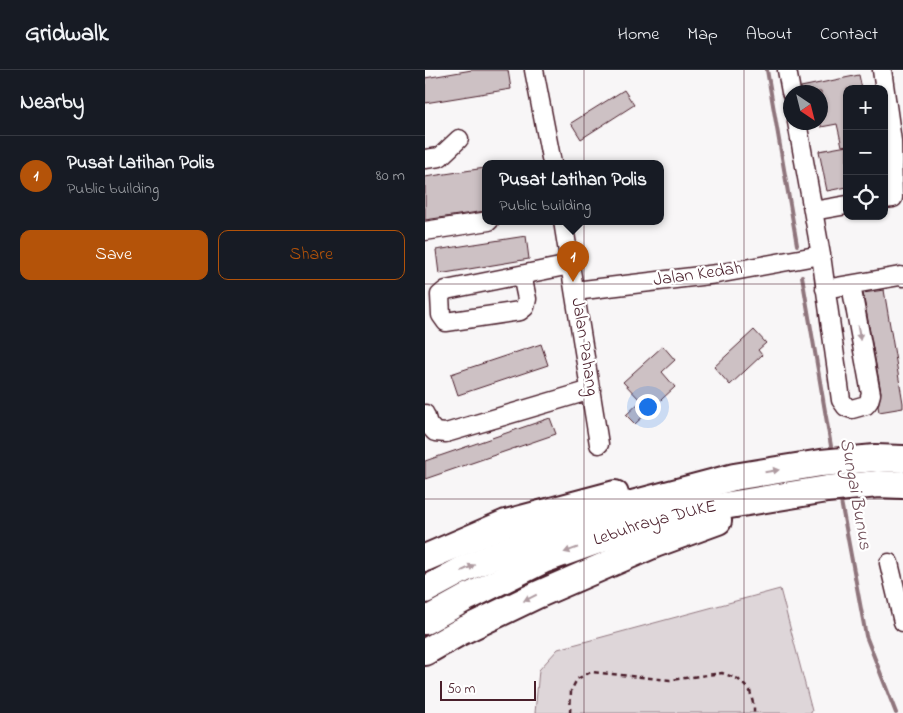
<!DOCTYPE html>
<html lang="en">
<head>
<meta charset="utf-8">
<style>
  :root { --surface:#171b24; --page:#20242c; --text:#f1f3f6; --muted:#9ea1a6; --line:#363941; --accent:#b45309 }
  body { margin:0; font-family:"Indie Flower",sans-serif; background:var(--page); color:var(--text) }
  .controls { position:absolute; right:15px; top:15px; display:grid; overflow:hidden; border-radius:10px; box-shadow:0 1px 4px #0004 }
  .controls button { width:45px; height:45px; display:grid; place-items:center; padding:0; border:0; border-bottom:1px solid var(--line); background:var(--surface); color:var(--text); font:25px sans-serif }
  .compass { position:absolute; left:358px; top:15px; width:45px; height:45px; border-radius:50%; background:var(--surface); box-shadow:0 1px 4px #0004; rotate:145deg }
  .scale { position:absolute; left:15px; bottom:12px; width:96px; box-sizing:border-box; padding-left:5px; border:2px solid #4a1f2b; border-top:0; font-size:14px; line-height:18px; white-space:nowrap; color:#4a1f2b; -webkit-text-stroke:4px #fff; paint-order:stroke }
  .you { position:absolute; left:222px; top:336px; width:18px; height:18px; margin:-12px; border:4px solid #fff; border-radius:50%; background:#1a73e8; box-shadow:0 0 0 8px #1a73e833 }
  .badge { display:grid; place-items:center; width:32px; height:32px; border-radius:50%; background:var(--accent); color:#fff; font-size:16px; font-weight:700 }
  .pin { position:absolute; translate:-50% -41px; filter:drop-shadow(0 1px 2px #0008) }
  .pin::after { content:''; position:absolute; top:26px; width:18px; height:15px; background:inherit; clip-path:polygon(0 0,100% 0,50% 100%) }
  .popup { position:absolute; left:57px; top:90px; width:182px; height:65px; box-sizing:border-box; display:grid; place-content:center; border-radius:10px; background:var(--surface); filter:drop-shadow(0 1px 4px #0005); font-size:16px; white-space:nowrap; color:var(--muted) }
  .popup b { font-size:19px; color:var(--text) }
  .popup::after { content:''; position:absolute; left:50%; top:100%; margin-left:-10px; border:10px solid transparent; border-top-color:var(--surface) }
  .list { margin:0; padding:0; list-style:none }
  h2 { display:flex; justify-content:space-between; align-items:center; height:65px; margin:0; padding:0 20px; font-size:21px }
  h2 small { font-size:16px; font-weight:400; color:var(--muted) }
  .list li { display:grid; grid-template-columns:32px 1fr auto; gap:15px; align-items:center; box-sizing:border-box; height:80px; padding:0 20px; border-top:1px solid var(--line) }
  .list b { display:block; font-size:19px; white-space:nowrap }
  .list p { margin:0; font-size:16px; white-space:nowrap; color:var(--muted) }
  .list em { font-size:16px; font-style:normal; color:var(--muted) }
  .actions { display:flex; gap:10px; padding:15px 20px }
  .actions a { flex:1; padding:11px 0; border:1px solid var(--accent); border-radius:10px; text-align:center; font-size:18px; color:var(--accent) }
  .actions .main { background:var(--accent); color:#fff }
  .icon { flex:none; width:28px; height:28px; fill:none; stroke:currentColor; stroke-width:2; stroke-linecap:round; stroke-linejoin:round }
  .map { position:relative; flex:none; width:478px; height:643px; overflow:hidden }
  header { display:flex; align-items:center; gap:30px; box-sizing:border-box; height:70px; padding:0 25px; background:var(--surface); border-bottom:1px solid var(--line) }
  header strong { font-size:24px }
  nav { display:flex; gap:28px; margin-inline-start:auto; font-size:18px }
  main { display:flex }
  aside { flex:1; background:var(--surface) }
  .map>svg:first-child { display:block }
  .green { fill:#ded6d9; stroke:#947a82 }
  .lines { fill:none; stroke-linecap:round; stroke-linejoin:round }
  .stream { stroke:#8f747b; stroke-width:4 }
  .building { fill:#cdc1c4; stroke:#4a1f2b }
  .minor-casing { stroke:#4a1f2b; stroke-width:21 }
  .highway-casing { stroke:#4a1f2b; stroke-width:30 }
  .path { stroke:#4a1f2b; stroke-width:2.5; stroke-dasharray:5 4; stroke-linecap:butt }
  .minor { stroke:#fff; stroke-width:18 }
  .highway { stroke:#fff; stroke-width:26 }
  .oneway { fill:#ae9aa0 }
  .grid { fill:none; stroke:#4a1f2b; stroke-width:1; stroke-opacity:0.55 }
  .labels { text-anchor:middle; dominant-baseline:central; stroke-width:4.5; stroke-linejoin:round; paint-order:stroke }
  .street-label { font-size:18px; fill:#4a1f2b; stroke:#fff }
  .water-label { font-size:19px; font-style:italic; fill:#72515a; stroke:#fff }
</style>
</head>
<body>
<header>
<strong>Gridwalk</strong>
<nav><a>Home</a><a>Map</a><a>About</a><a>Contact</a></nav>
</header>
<main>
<aside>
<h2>Nearby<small></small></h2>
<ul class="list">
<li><span class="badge">1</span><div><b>Pusat Latihan Polis</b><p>Public building</p></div><em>80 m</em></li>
</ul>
<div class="actions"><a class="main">Save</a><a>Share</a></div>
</aside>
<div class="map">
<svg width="478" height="643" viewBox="0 0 478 643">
  <rect width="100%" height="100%" fill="#f8f6f7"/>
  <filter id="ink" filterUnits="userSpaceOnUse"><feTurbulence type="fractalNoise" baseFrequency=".02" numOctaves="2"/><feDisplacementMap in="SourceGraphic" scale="10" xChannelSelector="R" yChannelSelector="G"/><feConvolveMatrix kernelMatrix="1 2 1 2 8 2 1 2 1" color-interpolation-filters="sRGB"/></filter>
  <g filter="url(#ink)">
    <path class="green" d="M355 519 387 641 386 643H110L114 600 133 579Z"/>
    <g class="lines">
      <path class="stream" d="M342 0 372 175
        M377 206 407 382
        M415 426 441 566 471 643"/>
    </g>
    <path class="building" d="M47 0H83L86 19 0 33V8Z
      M434 5 437 19H422V75L417 76 412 54 396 57V22H376V17Z
      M199 20 209 35 156 69 146 53Z
      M422 76V117L402 121 394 81Z
      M60 98V141L0 150V107Z
      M101 166 104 189 14 204 11 180Z
      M459 220 478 333V338L454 342 453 336 456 322 438 223Z
      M329 260 341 273 333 280 337 285 305 315 289 297Z
      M116 274 123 295 33 325 26 304Z
      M238 276 250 290 237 302 250 317 210 354 201 345 216 331 198 312Z
      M125 348 131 364 0 409V391Z"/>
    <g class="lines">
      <g class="minor-casing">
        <path id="minor" d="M109 0 127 93
          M362 0 366 22
          M457 0 467 71 468 128 459 129
          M372 52 396 185 416 330 421 337 427 339 441 335 444 331 446 324 426 215
          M0 89 15 87 34 69
          M388 141 422 135
          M138 151 174 374
          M0 161 64 151
          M97 205 102 229 100 237 95 241 21 252 16 245 15 225 21 220 145 195
          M400 219 475 206 478 207
          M150 221 292 204 396 185
          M0 344 3 354 10 362 21 363 166 320
          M464 493 478 552"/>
      </g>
      <g class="highway-casing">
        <g id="highway">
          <path d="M0 488 81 453 190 424"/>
          <path d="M0 520 39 499 110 468 207 434 309 407 396 393 450 388 478 389"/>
          <path id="s1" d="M0 551 43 527 118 490 213 456 274 440 402 419 453 414 478 415"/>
          <path d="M0 582 35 562 112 525 230 474 293 451"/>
        </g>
      </g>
      <path class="path" d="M145 643 146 621 152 609 166 602 245 610 297 603 313 609 325 621 329 637V643"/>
      <use href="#minor" class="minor"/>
      <use href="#highway" class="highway"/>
    </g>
    <defs><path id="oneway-solid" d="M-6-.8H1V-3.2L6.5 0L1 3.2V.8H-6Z" transform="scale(1.25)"/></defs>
    <g class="oneway">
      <use href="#oneway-solid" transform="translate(434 263) rotate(80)"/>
      <use href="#oneway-solid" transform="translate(347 401) rotate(-9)"/>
      <use href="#oneway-solid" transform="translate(146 480) rotate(160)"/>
      <use href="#oneway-solid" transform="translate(43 498) rotate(-25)"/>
      <use href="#oneway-solid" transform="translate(105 528) rotate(154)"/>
    </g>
  </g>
  <path class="grid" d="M159 0V643M319 0V643M0 214H478M0 429H478"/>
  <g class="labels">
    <g class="street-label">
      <text transform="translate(273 205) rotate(-8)">Jalan Kedah</text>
      <text transform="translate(159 277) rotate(81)">Jalan Pahang</text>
      <text stroke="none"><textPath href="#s1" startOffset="251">Lebuhraya DUKE</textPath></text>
    </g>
    <g class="water-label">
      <text transform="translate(430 424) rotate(80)">Sungai Bunus</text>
    </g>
  </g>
</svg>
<div class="controls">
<button>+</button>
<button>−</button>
<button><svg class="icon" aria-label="locate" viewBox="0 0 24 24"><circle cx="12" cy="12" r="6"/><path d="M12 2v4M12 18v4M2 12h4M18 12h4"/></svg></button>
</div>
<svg class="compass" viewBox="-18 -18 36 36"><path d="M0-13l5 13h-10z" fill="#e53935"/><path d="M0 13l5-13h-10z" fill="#9ea1a6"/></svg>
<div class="scale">50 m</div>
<div class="you"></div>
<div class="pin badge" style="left:148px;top:212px">1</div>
<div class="popup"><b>Pusat Latihan Polis</b>Public building</div>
</div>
</main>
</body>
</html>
